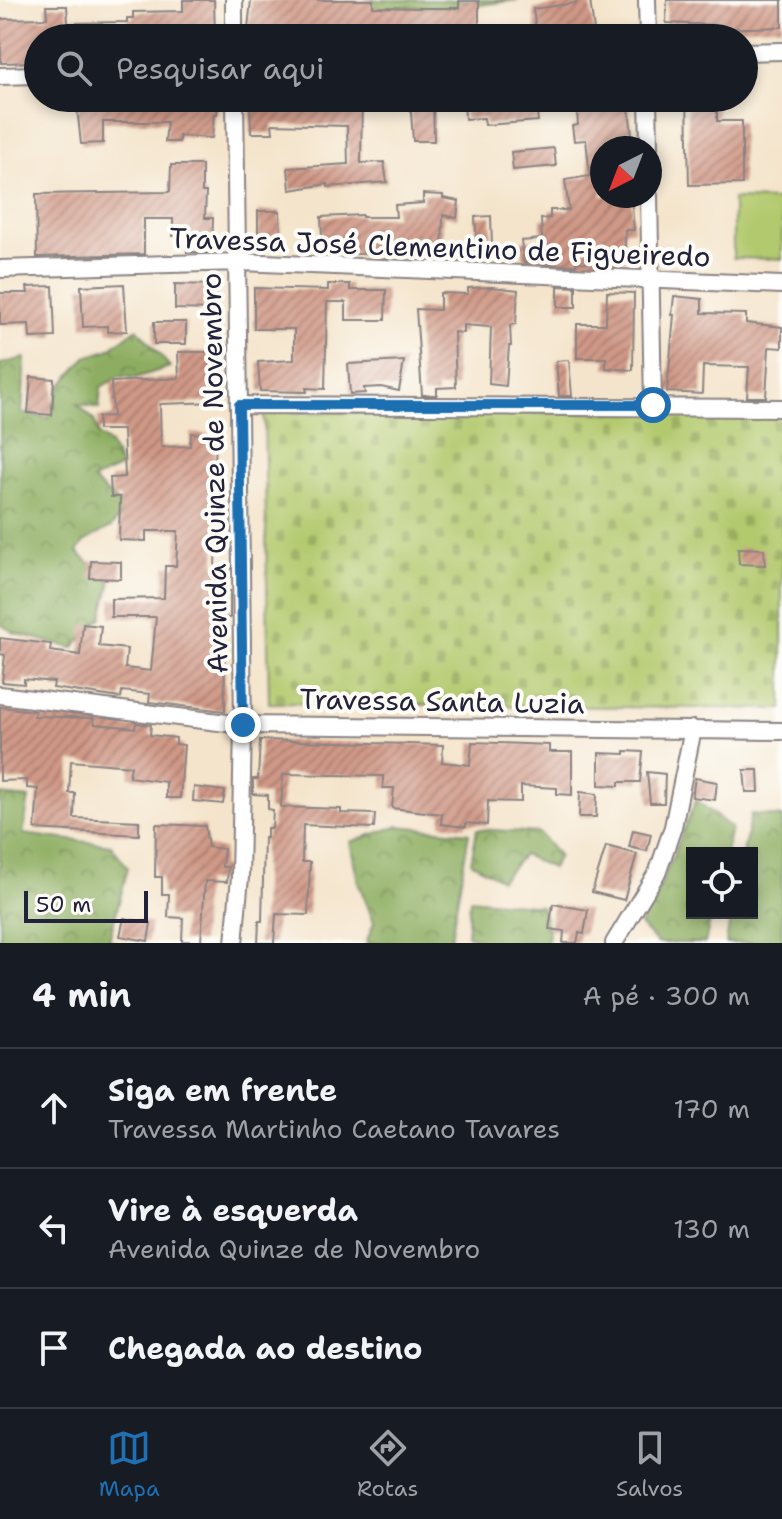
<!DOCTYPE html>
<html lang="pt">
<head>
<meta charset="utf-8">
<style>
  :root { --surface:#171b24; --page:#20242c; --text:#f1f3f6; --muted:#9ea1a6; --line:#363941; --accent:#1f6fb2 }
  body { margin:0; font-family:"Shantell Sans",sans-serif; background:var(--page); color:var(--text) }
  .controls { position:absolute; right:24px; bottom:24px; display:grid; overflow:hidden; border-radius:0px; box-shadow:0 4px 12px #0003 }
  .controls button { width:72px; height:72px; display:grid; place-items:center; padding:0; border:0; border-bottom:2px solid var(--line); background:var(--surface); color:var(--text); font:40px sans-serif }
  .compass { position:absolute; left:590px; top:136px; width:72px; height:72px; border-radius:50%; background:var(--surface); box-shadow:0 4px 12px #0003; rotate:222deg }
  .scale { position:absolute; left:24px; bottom:20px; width:124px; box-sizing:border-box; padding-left:8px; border:4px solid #22223b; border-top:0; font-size:22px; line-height:28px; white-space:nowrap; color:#22223b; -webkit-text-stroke:6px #fdfcf7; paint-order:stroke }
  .stop { position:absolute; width:24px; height:24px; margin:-18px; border:6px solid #1f6fb2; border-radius:50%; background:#fff }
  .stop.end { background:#1f6fb2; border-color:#fff; box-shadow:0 2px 8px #0008 }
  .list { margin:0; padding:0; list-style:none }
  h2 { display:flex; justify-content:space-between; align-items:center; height:104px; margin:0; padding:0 32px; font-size:34px }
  h2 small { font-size:26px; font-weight:400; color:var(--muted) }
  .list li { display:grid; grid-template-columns:52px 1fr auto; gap:24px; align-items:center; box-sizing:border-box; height:120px; padding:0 32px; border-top:2px solid var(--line) }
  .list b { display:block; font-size:30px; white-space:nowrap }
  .list p { margin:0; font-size:26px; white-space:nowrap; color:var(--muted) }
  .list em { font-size:26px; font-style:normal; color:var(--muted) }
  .icon { flex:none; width:44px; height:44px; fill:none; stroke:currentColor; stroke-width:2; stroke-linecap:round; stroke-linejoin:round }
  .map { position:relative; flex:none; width:782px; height:943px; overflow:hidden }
  .search { position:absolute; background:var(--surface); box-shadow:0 4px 12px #0003; left:24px; right:24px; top:24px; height:88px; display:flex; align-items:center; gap:20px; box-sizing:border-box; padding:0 28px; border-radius:44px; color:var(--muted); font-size:30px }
  .sheet { height:464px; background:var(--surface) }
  nav { display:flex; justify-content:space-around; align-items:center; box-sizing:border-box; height:112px; border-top:2px solid var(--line); background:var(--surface); font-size:22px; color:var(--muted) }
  nav a { display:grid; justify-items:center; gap:4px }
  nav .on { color:var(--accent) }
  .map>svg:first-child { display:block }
  .forest { fill:url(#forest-crowns); stroke:#58684e; stroke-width:2 }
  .cemetery { fill:url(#cemetery-stones); stroke:#6a7654; stroke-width:2 }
  .pitch { fill:#b2c96d; stroke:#6a7654; stroke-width:2 }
  .building { fill:url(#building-hatch) }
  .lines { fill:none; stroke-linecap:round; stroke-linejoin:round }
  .minor-casing { stroke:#8b8383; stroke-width:20 }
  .minor { stroke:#fff; stroke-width:16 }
  .route { stroke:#1f6fb2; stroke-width:10 }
  .labels { text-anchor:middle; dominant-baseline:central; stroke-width:8; stroke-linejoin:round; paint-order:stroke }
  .street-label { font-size:28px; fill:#22223b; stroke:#fdfcf7 }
</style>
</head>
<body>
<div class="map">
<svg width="782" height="943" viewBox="0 0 782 943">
  <defs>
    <pattern id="forest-crowns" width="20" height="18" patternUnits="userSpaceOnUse" patternTransform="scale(2)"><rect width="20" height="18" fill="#8dad60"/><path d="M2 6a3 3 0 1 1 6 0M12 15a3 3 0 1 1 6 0" fill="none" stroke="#738c50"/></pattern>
    <pattern id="cemetery-stones" width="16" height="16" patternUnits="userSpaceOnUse" patternTransform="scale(2)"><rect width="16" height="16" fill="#b2c96d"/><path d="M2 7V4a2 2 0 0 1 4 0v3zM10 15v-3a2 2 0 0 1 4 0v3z" fill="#99ac5f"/></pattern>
    <pattern id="building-hatch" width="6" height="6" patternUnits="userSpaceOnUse" patternTransform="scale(2)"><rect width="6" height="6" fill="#d09886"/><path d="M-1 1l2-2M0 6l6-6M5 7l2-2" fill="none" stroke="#a87c6f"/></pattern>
  </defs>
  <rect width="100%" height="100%" fill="#fdfcf7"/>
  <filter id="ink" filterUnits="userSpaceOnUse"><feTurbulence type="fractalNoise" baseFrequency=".0125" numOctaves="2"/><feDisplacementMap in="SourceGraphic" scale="16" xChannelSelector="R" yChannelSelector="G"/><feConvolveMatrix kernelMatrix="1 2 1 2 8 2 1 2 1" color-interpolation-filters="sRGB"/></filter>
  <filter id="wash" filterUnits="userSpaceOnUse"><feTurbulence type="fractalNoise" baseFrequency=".006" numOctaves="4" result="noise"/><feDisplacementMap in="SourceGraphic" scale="32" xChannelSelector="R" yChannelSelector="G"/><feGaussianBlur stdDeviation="1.8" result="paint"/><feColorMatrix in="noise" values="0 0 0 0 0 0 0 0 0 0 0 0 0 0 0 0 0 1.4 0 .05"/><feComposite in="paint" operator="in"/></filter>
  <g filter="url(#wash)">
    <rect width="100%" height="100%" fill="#f4e4cb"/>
    <path class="forest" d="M367 0H518L456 8H374Z
      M137 328 170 367 135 378 120 376 101 387 99 408 77 404 94 420 99 436 110 444 121 467 93 480 126 510 111 527 84 542 77 552 111 582 102 617 73 648 15 633 0 624V364L25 358 22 413 49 418 59 388 86 357 108 350Z
      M0 795 29 798 23 834 111 845 128 868 109 940 117 943H0Z
      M696 800 731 828 726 853H692V913H712L705 943H657L640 925 660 887Z
      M751 814 782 817V943H726L731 913H752V853H743Z
      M398 826 469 833 450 943H366L374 922 358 882 350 842Z
      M477 829 539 833 559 856 552 868 523 855 501 880 471 862Z
      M470 899 541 906 549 933 547 943H488L467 935Z"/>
    <path class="cemetery" d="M264 412 782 413V709L269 703Z"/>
    <path class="pitch" d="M733 199 782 200V259L733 258Z"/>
    <g id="blocks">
      <path class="building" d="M183 0H214L215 38H38V62L1 63 0 19 47 18 46 6H67L68 23 127 22V18H133V12L183 11Z
        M251 0H373V7L431 8H459V1H479V38H247Z
        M576 0H590L595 38H574L573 33 537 38 533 9 576 3Z
        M667 0H782V27L716 29V25L666 23Z
        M76 98H218L217 114H214L212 138 179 136V142H165L167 122H103V143L81 144Z
        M250 98H362L361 163 384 162 387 182 328 187V184L290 190 288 168 348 164 347 126 272 124 273 133H251Z
        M410 98H433L434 141H413Z
        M464 98H535L538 121 485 125 484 118 465 119Z
        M576 98H628L632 136H627V148H602V196H631L634 230H625V260L612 264 576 262V265L543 264V261L524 263 521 241 542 239 541 219 550 218V210H569L565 180 590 176 586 140 574 141 572 126 578 125Z
        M687 98H717V121H742V184L689 185Z
        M554 148 556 166 513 170 511 152Z
        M171 165H202V192H206L205 218H213L212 252H187V236H173V219H144V254L37 257 36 194 168 192 170 191Z
        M423 194 443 195V198L459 201 457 218 443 215 442 253 353 254V251L323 253 321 217 362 215V217H396L395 205 423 203Z
        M258 211H280L281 238 258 239Z
        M491 216 492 247 477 246 475 217Z
        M124 284 127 331 108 332 107 326 83 327 81 286Z
        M175 284 216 285V310L175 309Z
        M328 284H350V290H386L385 320H346V302H327L325 389 306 388 307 392 260 391 258 362 294 360V329H254V288L328 290Z
        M53 286 55 337 30 338 29 324 0 325V293H28L27 287Z
        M558 286 576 287V307H558Z
        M492 287 518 290 516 324 510 325 511 346H509L506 386 489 384 491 327 463 325V333L454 332 456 387 437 388V395H422L416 309 440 310V293L468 294V288Z
        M607 292 634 293 633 370 606 368V358H577V324H606Z
        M674 296 702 299V313L746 314V323L782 327V348L769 347 766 397H747L749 367 703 366 702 394 667 392 674 315H672Z
        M154 322H186V344H154Z
        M178 352H220L221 372H216L217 402 160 404 161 447 190 446 191 433 216 435 215 468H217L220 513 219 532H216L215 568H219V591H230V618H224L225 711 149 702 150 694 122 691 121 698 53 688 54 682 24 679V684L2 682 5 655 0 654V638L51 644 50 651 80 655 83 624 101 626 99 646 127 649 125 668 151 671 156 617H111V599L164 598 165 566H176L178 531H146V541L119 540 120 497H111L110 478 125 477 123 430H98V417L113 416 111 382 179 378Z
        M569 360 572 396H559L556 361Z
        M404 361 399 391 381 387 364 388 365 393 350 394 348 364Z
        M31 377 54 379 52 415 28 413Z
        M738 548 764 549 765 565 739 564Z
        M91 561 121 562V579L90 578Z
        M0 707 35 711 34 716 93 718 95 724 135 728 136 723 151 725 150 735 176 738V744L184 745 180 798H166V782L129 777 131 766 71 761 69 793H75L74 818 139 821V835L35 829 38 789 27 788V780L0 781Z
        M260 740 443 745 442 762 470 765 472 742 549 745V752H572V795L557 794V788L521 786V802L488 801 487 825 466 823V827L441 824 442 814 392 808 394 788H383V776L283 774 281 807 341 809V813L375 814 374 828 303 825 302 862H310L308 915 276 914 274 943H258L259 921H262L264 838H267V828H272L273 810 268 809V795L253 794V779H258Z
        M625 751 643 752 640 782H619V786L599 785V753L625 754Z
        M744 770H758L759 792H746Z
        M647 772 665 774 664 803H650Z
        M695 778 717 782 715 800 692 797Z
        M194 787 225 791 223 804 193 801Z
        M580 792 597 794 596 817H579Z
        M156 824 205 826 208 847 224 849 222 867H228L227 882 205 881 201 942 182 941 183 918 168 917 169 894H162V877H155Z
        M633 830 651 834 647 851 629 847Z
        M606 846 637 854 624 900 592 892Z
        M553 904 588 910 584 934 579 933 577 943H563L564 931 549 929Z
        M124 918 151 923 148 941 120 936Z"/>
    </g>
  </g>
  <g filter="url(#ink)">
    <use href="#blocks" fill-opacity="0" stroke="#8b8383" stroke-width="2"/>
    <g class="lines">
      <g class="minor-casing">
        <path id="minor" d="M234 0V38
          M647 0 648 38
          M744 52 782 51
          M0 76 38 75
          M648 98 649 148
          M649 196 653 405
          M0 269 239 262 782 285
          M239 405 782 408
          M0 695 243 725 782 731
          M234 943 240 877 243 725 235 98
          M614 943 658 871 673 827 693 729"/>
      </g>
      <use href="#minor" class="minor"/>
    </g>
  </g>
  <g class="lines" filter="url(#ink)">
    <path class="route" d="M243 725 239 405H653"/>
  </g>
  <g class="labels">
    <g class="street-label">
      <text transform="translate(440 247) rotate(2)">Travessa José Clementino de Figueiredo</text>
      <text transform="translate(214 473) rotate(-91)">Avenida Quinze de Novembro</text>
      <text transform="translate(442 701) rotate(1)">Travessa Santa Luzia</text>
    </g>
  </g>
</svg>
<div class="controls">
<button><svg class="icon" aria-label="locate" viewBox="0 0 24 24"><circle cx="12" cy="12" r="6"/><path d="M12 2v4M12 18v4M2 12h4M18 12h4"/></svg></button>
</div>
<svg class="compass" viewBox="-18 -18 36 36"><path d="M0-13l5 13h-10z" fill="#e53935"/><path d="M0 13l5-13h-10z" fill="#9ea1a6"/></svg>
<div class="scale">50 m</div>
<div class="stop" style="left:653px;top:405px"></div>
<div class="stop end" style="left:243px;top:725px"></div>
<div class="search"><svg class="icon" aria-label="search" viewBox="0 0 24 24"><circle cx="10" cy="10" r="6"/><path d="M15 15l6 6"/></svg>Pesquisar aqui</div>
</div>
<section class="sheet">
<h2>4 min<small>A pé · 300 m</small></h2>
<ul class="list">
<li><svg class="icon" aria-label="ahead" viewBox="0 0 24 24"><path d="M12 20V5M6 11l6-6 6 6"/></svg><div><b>Siga em frente</b><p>Travessa Martinho Caetano Tavares</p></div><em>170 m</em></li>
<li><svg class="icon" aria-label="left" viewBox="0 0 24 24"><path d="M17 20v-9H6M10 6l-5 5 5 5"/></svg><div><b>Vire à esquerda</b><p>Avenida Quinze de Novembro</p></div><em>130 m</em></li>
<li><svg class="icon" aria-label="arrive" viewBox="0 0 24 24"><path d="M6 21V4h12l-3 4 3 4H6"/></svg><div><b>Chegada ao destino</b></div></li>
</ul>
</section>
<nav>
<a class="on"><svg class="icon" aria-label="map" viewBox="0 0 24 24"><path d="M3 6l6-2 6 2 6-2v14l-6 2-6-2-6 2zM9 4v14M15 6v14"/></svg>Mapa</a>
<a><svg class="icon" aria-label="directions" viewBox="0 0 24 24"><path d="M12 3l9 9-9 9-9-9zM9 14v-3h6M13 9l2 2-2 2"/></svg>Rotas</a>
<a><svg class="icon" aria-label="saved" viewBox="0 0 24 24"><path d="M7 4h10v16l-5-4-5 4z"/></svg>Salvos</a>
</nav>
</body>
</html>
